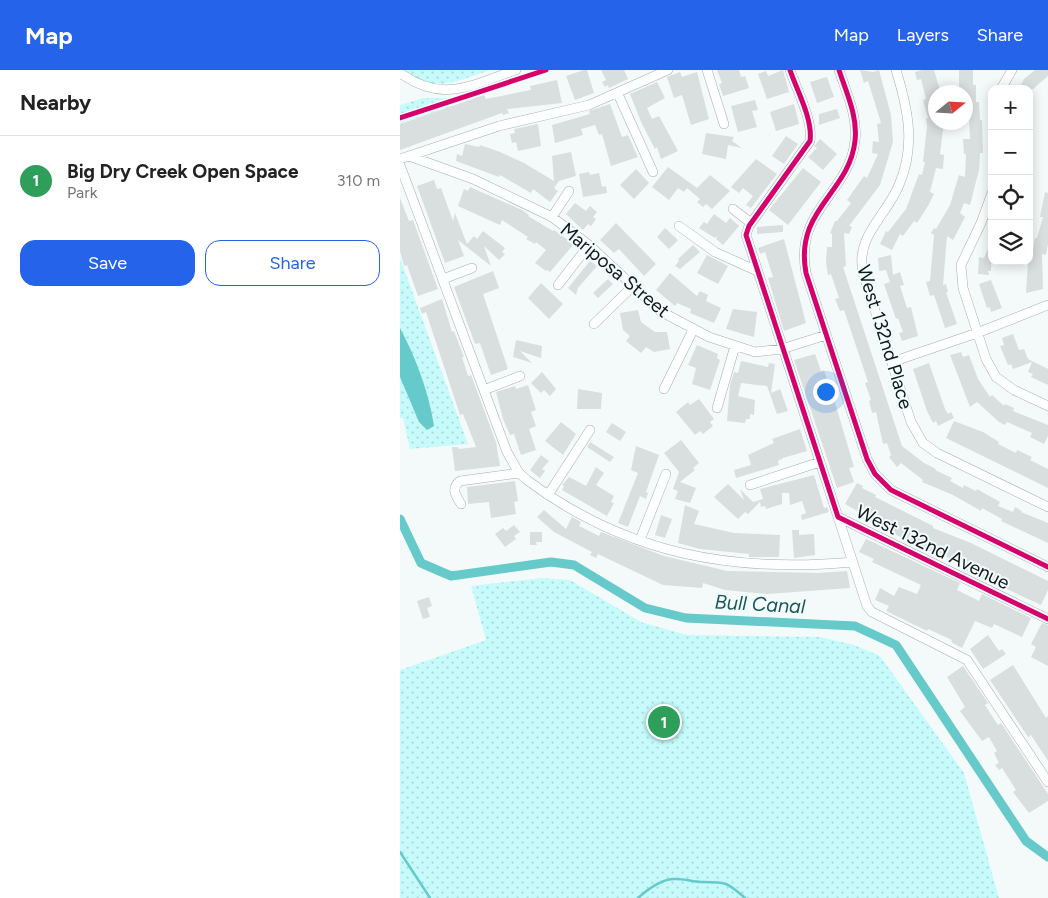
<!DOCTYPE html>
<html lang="en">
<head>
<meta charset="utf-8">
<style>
  :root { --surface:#fff; --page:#f2f2f2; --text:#222; --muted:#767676; --line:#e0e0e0; --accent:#2563eb }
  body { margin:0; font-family:Figtree,sans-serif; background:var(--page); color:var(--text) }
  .controls { position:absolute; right:15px; top:15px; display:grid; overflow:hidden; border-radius:10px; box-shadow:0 2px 12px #0003 }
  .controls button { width:45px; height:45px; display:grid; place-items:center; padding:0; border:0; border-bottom:1px solid var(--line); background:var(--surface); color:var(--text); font:25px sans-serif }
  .compass { position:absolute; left:528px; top:15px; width:45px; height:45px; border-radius:50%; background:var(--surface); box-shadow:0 2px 12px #0003; rotate:72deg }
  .you { position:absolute; left:425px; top:321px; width:18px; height:18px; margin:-12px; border:4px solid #fff; border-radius:50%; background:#1a73e8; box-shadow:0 0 0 8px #1a73e833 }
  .badge { display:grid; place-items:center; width:32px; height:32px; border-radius:50%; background:var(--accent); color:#fff; font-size:16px; font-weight:700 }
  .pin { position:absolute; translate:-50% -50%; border:2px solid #fff; box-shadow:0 1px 5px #0006 }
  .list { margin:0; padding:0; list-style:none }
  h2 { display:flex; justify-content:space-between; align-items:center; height:65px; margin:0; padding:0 20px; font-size:21px }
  h2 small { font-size:16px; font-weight:400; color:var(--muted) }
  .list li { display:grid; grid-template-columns:32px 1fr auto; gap:15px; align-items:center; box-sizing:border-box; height:90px; padding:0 20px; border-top:1px solid var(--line) }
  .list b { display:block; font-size:19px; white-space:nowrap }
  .list p { margin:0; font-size:16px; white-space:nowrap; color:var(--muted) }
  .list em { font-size:16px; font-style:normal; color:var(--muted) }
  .actions { display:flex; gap:10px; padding:15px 20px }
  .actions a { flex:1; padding:11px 0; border:1px solid var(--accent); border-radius:15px; text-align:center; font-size:18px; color:var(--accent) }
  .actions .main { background:var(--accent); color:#fff }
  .icon { flex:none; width:28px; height:28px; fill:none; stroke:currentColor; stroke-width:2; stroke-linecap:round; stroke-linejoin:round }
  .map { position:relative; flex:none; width:648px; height:828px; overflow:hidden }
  header { display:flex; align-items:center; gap:30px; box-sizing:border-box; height:70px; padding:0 25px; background:var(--accent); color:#fff }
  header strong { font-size:24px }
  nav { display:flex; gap:28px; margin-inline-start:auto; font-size:18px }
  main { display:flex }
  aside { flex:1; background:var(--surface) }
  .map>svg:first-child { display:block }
  .park { fill:url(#park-dots) }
  .water { fill:#66cacb }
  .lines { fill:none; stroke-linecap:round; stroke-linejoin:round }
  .stream { stroke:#66cacb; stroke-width:2.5 }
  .canal { stroke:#66cacb; stroke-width:9 }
  .building { fill:#d9dede }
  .minor-casing { stroke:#a9adad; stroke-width:10 }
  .minor { stroke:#fdfefe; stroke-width:9 }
  .cycleway-casing { stroke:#f1fdfd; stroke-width:8 }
  .cycleway { stroke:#d6006c; stroke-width:5 }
  .labels { text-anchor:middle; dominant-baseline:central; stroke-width:4; stroke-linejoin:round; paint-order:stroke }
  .street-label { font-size:19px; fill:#141818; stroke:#f1fdfd }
  .water-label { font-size:20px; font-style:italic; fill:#1e5556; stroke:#f1fdfd }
</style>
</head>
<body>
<header>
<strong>Map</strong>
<nav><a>Map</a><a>Layers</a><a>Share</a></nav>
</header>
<main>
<aside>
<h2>Nearby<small></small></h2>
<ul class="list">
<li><span class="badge" style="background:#2e9e5b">1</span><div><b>Big Dry Creek Open Space</b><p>Park</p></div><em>310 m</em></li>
</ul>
<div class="actions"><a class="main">Save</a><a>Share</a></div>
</aside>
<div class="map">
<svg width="648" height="828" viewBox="0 0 648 828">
  <defs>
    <pattern id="park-dots" width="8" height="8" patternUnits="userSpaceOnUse" patternTransform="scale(1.25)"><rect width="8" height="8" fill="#c7fbfb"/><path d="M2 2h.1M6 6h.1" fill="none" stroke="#aad6d6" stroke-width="1.8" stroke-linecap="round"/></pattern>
  </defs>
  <rect width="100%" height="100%" fill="#f4fafa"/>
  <path class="park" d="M5 0H90C57 11 36 24 5 0Z
    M23 28H49L52 36 0 53V35Z
    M0 188 68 374 10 379 3 348H0Z
    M142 508 170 510 241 552 287 565 420 567 454 575 480 586 564 703 599 828H0V600L86 570 71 516Z"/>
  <path class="water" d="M0 258C16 288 29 323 34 356L27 360 19 352 0 307Z"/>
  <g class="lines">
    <path class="stream" d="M0 782 30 828
      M238 828C248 819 262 808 276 809 285 809 294 812 303 812 326 812 327 812 345 828"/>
    <path class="canal" d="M0 449 21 493 51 506 151 492 174 495 245 538 286 548 455 556 496 575 626 771 648 787"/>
  </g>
  <path class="building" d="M184 0H187L194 23 175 30 166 6Z
    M201 0H224L228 9 209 18 208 15 205 17 202 12 206 10Z
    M317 0H339L341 7 345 6 349 18 323 26 319 14 322 13Z
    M383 0 389 22 367 29 358 4 366 1 368 6Z
    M460 0 473 2 479 0 491 45 493 72 480 115 449 156 452 157 449 164 444 163 446 196 443 197 502 376 524 393 536 399 535 400 552 408 550 411 563 418 564 415 576 421 577 419 600 432 598 436 613 442 615 437 622 441 621 442 648 453V473L601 451 602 449 582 438 581 441 553 425 522 412 523 410 501 393 497 397 489 387 491 385 487 373 483 374 476 342 472 343 469 331 471 330 465 313 468 312 444 240 440 241 435 229 439 228 431 204 428 205 426 192 427 177H432V164L430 163 435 151H437L451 133 447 130 464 106 467 108 478 84 472 83 473 71 479 72 477 54 481 53 468 11 464 13Z
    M522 0H534L540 20 536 22V52H544L540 84 544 85 543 99 536 98 530 122 534 124 528 136 517 153 514 151 503 166 500 164 492 180 480 174 486 161 488 162 506 139 519 104 522 105 525 92H523L527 56 526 48H528L523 30 526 29 521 9 517 10 515 2Z
    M559 0H573V15H576V32H579L580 50H582L583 83H580L579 100 570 135 564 133 560 143 565 147 553 170 547 166 543 215 546 214 548 222H546L557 254 545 258 534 225 530 226 526 212 530 211 534 165 531 163 534 158 536 159 550 135 559 105 565 107 566 84H564L563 69H570L569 46 566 22H559Z
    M635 0H648V6L633 19H619L624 9Z
    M280 2 282 7 297 2 309 49 291 55 282 25 274 28 267 7Z
    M427 7 434 27 417 33 410 12Z
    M157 10 162 33 107 39 109 43 103 45 102 43 0 80V54L84 25 86 29 131 20 130 16Z
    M257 12 265 28 247 38 252 49 259 46 278 81 261 89 257 77 255 79 242 54 230 24Z
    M355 30 358 40 352 41 357 57 338 62 331 36Z
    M210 34 222 67 228 65 238 87 211 96 202 64 199 65 195 55 181 59 183 65 155 73 152 55 190 44 189 41Z
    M394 34 399 54 376 61 370 42Z
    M437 39 440 48 419 55V44Z
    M138 54 141 76 118 81 116 72 112 73 110 64 115 63 114 59Z
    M306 63 334 67 332 71 342 78 328 75 326 89 302 84Z
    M386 66 398 74 384 94 372 86Z
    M420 69 437 84 423 100 408 87 417 78 414 76Z
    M65 74 79 77 80 75 100 82 124 93 154 111 152 86 171 82 176 106 159 111 154 118 158 121 150 132 133 119 131 123 100 105 99 107 56 91 57 84 62 86Z
    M356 89 377 104 351 138 346 135 353 126 343 118 339 123 331 117Z
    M268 97 297 118 310 105 330 121 312 139 306 134 303 137 297 132 300 129 287 118 284 122 278 118 269 130 252 117Z
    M403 98 421 112 388 155 369 140Z
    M236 99 249 113 234 129 220 115Z
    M189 102 190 105 199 103 202 117 206 116 207 123 183 127 179 104Z
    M34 110 37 119 41 118 53 151 55 143 67 174 74 166 77 169 83 161 105 178 102 182 105 184 99 190 84 176 91 196 58 170 64 186 45 193 17 116Z
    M70 117 122 140 129 145 128 146 153 161 154 160 174 174 150 202 147 200 146 201 135 193 146 180 136 172 135 174 126 169 128 167 102 150 100 155 58 136 64 119 68 121Z
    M645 122 648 123V174L646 185 642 184 643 219 626 223 628 191 629 185 632 186 635 168H637L643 147H640Z
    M0 128 9 151 13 150 38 219 18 226 7 195 4 196 0 181Z
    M175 133 186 141 190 136 197 142 193 147 196 149 191 156 188 154 183 160 166 144Z
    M314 144 326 153 330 148 339 156 323 175 316 169 318 165 315 168 299 158 304 152 307 154Z
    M216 153 256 194 244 206 219 179 214 183 200 170Z
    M383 155V162L357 164V157Z
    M265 158 278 170 269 179 257 167Z
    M384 169 406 253 384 261 368 208 373 207 365 182 360 184 358 178Z
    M592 170 591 201H588L589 205 578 204 579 187 584 188Z
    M293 175 300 182 280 199 275 196 279 191 278 189Z
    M307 185 328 196 318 214 297 203Z
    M491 185 493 205 500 202 504 215 500 216 507 238 511 237 518 266 502 271 499 263 503 262 498 248 496 249 484 214 490 212 486 200 479 201 478 188Z
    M190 191 197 196 178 218 176 225 168 218Z
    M93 201 99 218 83 224 108 299 91 305 80 273 75 274 54 217Z
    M270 203 297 226 300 221 308 225 306 231 321 238 314 253 290 243 291 239 277 233 275 236 256 220Z
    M208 209 213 214 198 228 193 223Z
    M591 210 602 238 591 242 590 237 587 238 579 214Z
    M141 213 163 234 149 249 128 228Z
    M42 229 52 262 54 261 64 287H62L68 306 71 305 96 372 100 396 55 401 52 377H58L59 379 76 377 63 344 60 345 26 242 22 244 20 238Z
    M333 239 357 242 354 267 326 259Z
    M238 240 241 252 255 262H267L270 279 254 282 246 277 241 283 226 271 230 266 223 260 220 243Z
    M613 264 619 280 624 279 628 289 648 299V315L631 307 633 304 628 302 632 292 613 299 611 294 608 295 600 276 604 275 602 268Z
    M116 270 142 276 141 288 120 281 132 293 113 287Z
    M297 275 318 284 317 288 320 290 310 320 292 314 296 298 288 295Z
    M561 282 563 287 569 285 578 309 590 327 592 325 604 336 605 334 614 338 613 341 648 355V366L644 374 630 367 632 363 607 352 605 355 599 352 577 332 570 337 550 285Z
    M415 284 421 301 424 300 428 313 431 312 433 318 431 319 454 397 449 398 454 412 437 418 394 290Z
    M341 291 368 297 369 293 375 294 371 323 380 319 388 341 377 344 367 316 341 313 338 326 355 330 354 345 350 344V349H346L345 353 327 351 330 315 334 302 338 303Z
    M529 293 545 339 548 344 551 342 554 348 538 356 536 351 533 353 527 341 513 299Z
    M142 302 156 319 150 326 144 320 141 323 131 313Z
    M128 315 136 340 131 342 136 356 129 359 136 380 121 385 114 364 110 365 103 349 96 322 115 316 116 319Z
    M178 319 202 323 201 339H177Z
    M299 329 314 349 310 352 313 356 303 364 300 361 295 365 276 342 288 332 290 335Z
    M554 351 583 362 599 372 598 374 616 383 617 380 632 387 630 390 648 399V418L546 368Z
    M161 352 176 364 163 385 145 371Z
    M212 353 226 362 220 371 206 362Z
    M400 359 407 381 383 388 378 391 379 395 336 408 334 400 351 395 348 385 374 373 372 369Z
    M281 370 299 393 293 398 295 400 280 412 296 418 290 433 275 429 278 421 273 419 279 402 264 383Z
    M190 372 214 387 210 392 187 377Z
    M236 376 259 385 246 422 248 423 246 429 240 426 228 457 218 453 238 403 231 400Z
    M141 385 149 391 142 399 145 401 140 408 130 400Z
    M196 397 204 403 196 415 214 426 211 432 214 433 207 446 162 420 164 416 162 415 169 407 186 416Z
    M414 405 424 438 427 437 429 442 402 450 401 445 406 443 402 431 390 435 389 423H382V434L366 439 365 436 361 437 360 432 348 444 345 442 338 449 314 427 328 414 344 430 340 419 353 432 363 429 360 419Z
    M115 411 118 431 114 432 116 444 91 448 89 432 68 434 67 417Z
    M457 413 463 416 462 418 476 425 475 427 533 456V458L571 473 648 511V520L641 535 559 497V493L539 483 538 485 459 447 461 443 445 434Z
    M285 435 299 441 294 454 334 463 380 465 379 487H349V484L300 479 278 473Z
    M144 440 166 459 172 447 181 452 179 456 199 466 201 462 264 486 327 501 418 503 447 501 450 518 367 524 325 520 303 513 302 518 263 515 198 484 196 488 190 485 192 482 154 462 137 447Z
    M261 445 272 449 265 468 255 465Z
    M114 455 120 462 114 466 116 469 105 477 95 464 103 458 106 461Z
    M392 460H399V465L414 464 415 485 394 488Z
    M130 462H142V472H136L137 475H130Z
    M466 469 560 513 557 520 579 531 582 524 631 548 622 567 594 554 592 558 575 551 562 578 551 572 552 570 528 559 527 561 486 541 489 536 475 530 480 518 494 526 499 517 517 524 521 515 472 492 474 489 459 482Z
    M29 527 32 536 27 538 30 547 23 549 17 531Z
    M642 553 648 555V596L631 587 636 577 631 574Z
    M588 565 599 581 602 579 606 584 583 599 570 579Z
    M613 595 646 648 648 646V691L631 665 628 667 590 610Z
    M563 596 588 633 585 635 598 655 601 653 648 724V731L629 743 613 722 616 720 602 698 599 700 595 695 599 693 594 683 597 681 589 667 582 671 560 641 565 637 547 607Z"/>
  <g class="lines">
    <g class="minor-casing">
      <path id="minor" d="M307 0 324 54
        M390 0C397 21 413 49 410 71L349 156 346 165 438 447 648 549
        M439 0C446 22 458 46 455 71 449 124 394 139 406 203L467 389 475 404 491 420 648 497
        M496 0C508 39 516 76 499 115 486 147 455 166 463 203L511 352 523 373 537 383 648 437
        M0 3C43 34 71 15 116 0
        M601 19 612 0
        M218 24 253 102
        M9 86 73 109 152 147 189 175 260 241 309 267 355 282 382 279 426 265
        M0 89 99 56 189 35 268 0
        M0 95 107 382 119 403 127 410C226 484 332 503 453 492
        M592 123 581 153 561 195 563 218 586 289 596 307 614 320 648 336
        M333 139 351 153
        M152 147 169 121
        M279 156 315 182 357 201
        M43 209 72 198
        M158 215 189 175
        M194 254 233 216
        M492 292 577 263 648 235
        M264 319 293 260
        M84 320 120 306
        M317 338 335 276
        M350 415 420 392
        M148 425 190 360
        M61 434C55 425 51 418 60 411L119 403
        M438 447 467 536 472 542 567 590 648 712
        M240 470 266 404"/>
    </g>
    <use href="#minor" class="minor"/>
    <g class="cycleway-casing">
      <path id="cycleway" d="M390 0C397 21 413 49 410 71L349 156 346 165 438 447 648 549
        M439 0C446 22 458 46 455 71 449 124 394 139 406 203L467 389 475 404 491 420 648 497
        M0 48 146 0"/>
    </g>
    <use href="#cycleway" class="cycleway"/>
  </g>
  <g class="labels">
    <g class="street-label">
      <text transform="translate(215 200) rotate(40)">Mariposa Street</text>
      <text transform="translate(485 267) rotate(73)">West 132nd Place</text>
      <text transform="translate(533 477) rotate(26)">West 132nd Avenue</text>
    </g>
    <g class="water-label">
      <text transform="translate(360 534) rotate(3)">Bull Canal</text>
    </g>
  </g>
</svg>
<div class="controls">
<button>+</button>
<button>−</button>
<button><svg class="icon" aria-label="locate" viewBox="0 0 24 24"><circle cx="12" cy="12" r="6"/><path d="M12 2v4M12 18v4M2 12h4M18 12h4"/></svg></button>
<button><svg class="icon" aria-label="layers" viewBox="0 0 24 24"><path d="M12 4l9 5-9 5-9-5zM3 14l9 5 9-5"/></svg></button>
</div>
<svg class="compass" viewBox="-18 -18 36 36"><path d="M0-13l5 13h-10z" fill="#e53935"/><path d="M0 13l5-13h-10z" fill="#767676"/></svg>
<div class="you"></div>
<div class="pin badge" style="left:264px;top:652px;background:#2e9e5b">1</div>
</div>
</main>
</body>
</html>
